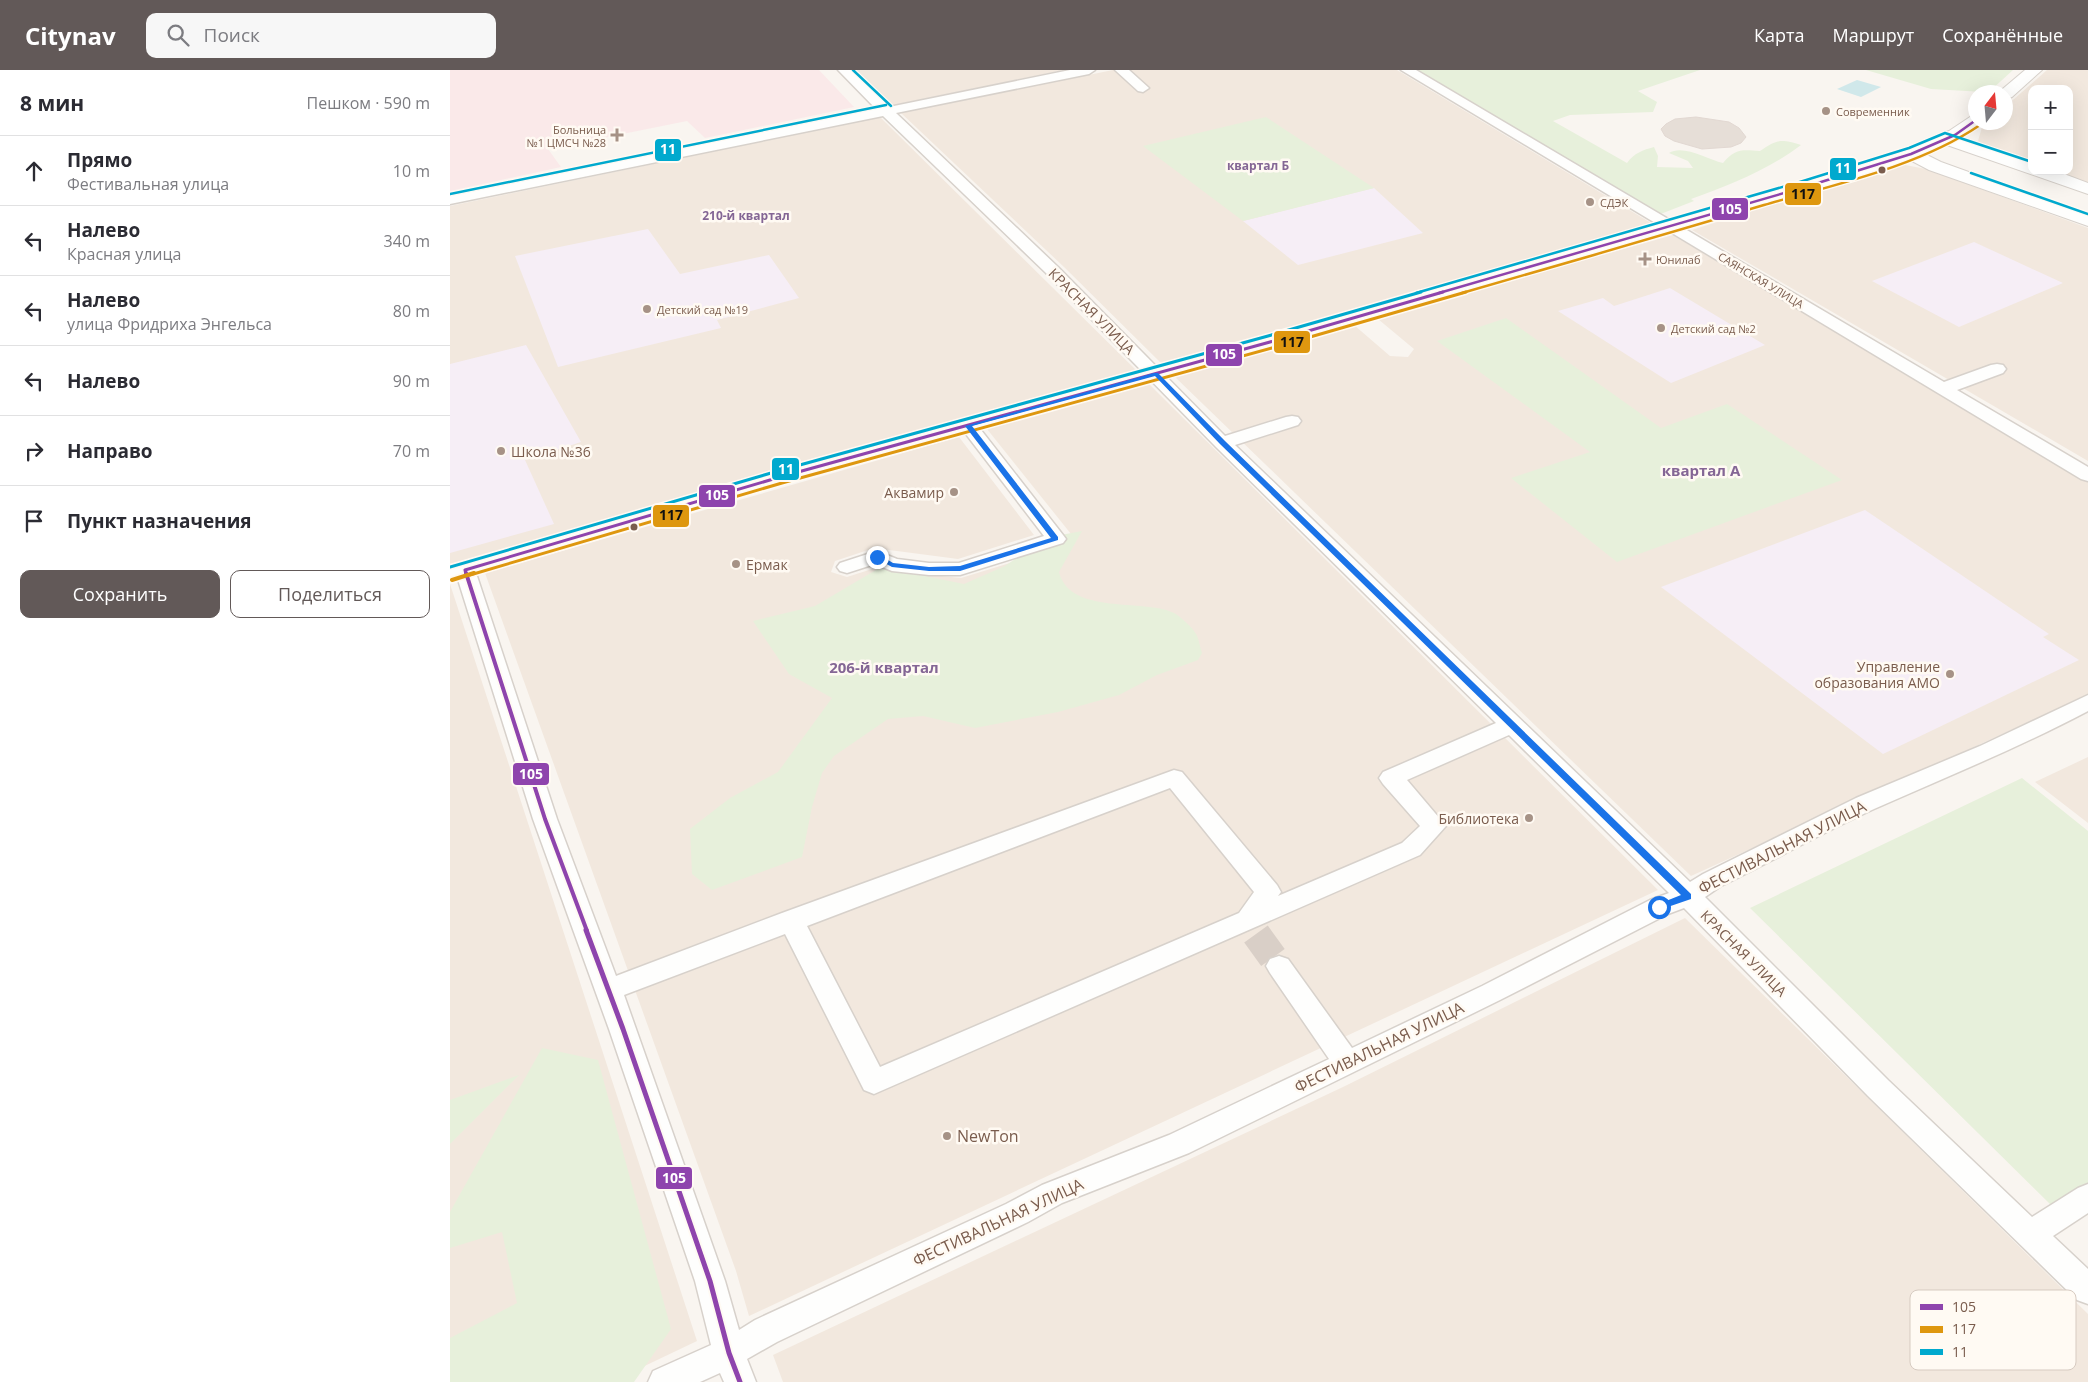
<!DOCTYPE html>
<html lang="ru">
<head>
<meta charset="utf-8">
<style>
  :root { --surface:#fff; --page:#f7f7f7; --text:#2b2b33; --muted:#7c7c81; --line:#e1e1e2; --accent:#625958 }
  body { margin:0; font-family:"Open Sans",sans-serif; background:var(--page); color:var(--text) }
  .controls { position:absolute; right:15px; top:15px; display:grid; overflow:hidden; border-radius:10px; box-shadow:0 5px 20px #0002 }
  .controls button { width:45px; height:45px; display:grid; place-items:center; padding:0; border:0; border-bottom:1px solid var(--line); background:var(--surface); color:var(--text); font:25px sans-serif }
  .compass { position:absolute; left:1518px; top:15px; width:45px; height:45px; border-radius:50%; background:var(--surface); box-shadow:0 5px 20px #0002; rotate:16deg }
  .stop { position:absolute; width:15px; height:15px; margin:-11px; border:4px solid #1a73e8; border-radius:50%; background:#fff }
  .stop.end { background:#1a73e8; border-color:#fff; box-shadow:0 1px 5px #0008 }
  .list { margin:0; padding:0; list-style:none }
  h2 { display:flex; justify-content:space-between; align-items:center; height:65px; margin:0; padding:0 20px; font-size:21px }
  h2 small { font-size:16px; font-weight:400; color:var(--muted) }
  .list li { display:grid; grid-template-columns:32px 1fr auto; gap:15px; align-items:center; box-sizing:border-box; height:70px; padding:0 20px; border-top:1px solid var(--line) }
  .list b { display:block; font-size:19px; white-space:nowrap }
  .list p { margin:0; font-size:16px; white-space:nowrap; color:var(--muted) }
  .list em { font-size:16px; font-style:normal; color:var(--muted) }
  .actions { display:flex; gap:10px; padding:15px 20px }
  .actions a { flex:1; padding:11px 0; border:1px solid var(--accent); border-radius:10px; text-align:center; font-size:18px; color:var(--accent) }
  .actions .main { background:var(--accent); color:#fff }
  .icon { flex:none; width:28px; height:28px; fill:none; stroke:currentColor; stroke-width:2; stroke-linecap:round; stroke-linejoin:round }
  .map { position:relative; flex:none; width:1638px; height:1312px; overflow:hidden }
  header { display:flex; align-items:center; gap:30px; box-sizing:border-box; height:70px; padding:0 25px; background:var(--accent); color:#fff }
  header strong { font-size:24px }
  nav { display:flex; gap:28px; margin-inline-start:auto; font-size:18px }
  .search { width:350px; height:45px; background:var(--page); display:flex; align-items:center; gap:12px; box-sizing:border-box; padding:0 18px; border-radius:10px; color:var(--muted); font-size:19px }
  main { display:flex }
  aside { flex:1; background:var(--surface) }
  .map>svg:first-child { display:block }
  .residential { fill:#f2e8de }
  .education { fill:#f6eef6 }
  .medical { fill:#fae9e9 }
  .green { fill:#e7f0db }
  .water { fill:#d0e8ea }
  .building { fill:#e6ded7; stroke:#e2d8d2 }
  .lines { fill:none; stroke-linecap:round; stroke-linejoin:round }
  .minor-tunnel { stroke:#d9cfc7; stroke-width:29; stroke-dasharray:29 14; stroke-linecap:butt }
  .minor-casing { stroke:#d7d1cb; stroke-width:3 }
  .tertiary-casing { stroke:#d7d1cb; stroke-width:2 }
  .minor { fill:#fefefd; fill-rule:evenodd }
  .tertiary { fill:#fefefd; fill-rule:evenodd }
  .bus-1-far3-casing { stroke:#fffaf3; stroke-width:5 }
  .bus-1-far2-casing { stroke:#fffaf3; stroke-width:6 }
  .bus-1-far1-casing { stroke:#fffaf3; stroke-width:8 }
  .bus-1-casing { stroke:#fffaf3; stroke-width:9 }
  .bus-2-far2-casing { stroke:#fffaf3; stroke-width:5 }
  .bus-2-far1-casing { stroke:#fffaf3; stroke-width:6 }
  .bus-2-casing { stroke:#fffaf3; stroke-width:8 }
  .bus-3-far1-casing { stroke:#fffaf3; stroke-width:5 }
  .bus-3-casing { stroke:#fffaf3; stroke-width:6 }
  .bus-1-far3 { stroke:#8e44ad; stroke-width:2.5 }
  .bus-1-far2 { stroke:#8e44ad; stroke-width:3 }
  .bus-1-far1 { stroke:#8e44ad; stroke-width:4 }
  .bus-1 { stroke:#8e44ad; stroke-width:5 }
  .bus-2-far2 { stroke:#de970f; stroke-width:2.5 }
  .bus-2-far1 { stroke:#de970f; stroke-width:3 }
  .bus-2 { stroke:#de970f; stroke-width:4 }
  .bus-3-far1 { stroke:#00a9ce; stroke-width:2.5 }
  .bus-3 { stroke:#00a9ce; stroke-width:3 }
  .route { fill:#1a73e8 }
  .poi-dot { fill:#a69286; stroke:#fffaf3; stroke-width:2 }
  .bus-dot { fill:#7a5c4d; stroke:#fffaf3; stroke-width:2 }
  .labels { text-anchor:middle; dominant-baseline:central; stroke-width:5; stroke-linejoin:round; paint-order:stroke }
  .far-poi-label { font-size:11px; fill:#7a5c4d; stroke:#fffaf3; text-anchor:start }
  .far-street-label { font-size:11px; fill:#7a5c4d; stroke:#fffaf3 }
  .far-neighbourhood-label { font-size:12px; font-weight:bold; fill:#846695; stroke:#fffaf3 }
  .street-label { font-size:14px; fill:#7a5c4d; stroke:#fffaf3 }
  .poi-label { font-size:14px; fill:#7a5c4d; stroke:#fffaf3; text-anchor:end }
  .neighbourhood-label { font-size:15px; font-weight:bold; fill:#846695; stroke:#fffaf3 }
  .near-street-label { font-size:16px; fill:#7a5c4d; stroke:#fffaf3 }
  .near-poi-label { font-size:16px; fill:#7a5c4d; stroke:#fffaf3; text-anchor:start }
  .key { fill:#fffaf3; stroke:#d7cbc1; stroke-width:1 }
  .key-label { font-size:14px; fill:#7a5c4d }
  .line-badge { stroke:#fffaf3; stroke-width:2 }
  .badge-label { font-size:14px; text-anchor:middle; font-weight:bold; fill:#fff }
  .pale-badge-label { font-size:14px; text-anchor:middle; font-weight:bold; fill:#111 }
</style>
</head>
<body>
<header>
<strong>Citynav</strong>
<div class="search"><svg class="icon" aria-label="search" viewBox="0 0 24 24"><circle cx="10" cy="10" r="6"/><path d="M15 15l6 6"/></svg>Поиск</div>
<nav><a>Карта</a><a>Маршрут</a><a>Сохранённые</a></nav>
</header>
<main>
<aside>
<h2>8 мин<small>Пешком · 590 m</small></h2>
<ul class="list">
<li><svg class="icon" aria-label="ahead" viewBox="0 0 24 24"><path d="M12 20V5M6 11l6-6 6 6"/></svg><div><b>Прямо</b><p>Фестивальная улица</p></div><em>10 m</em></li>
<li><svg class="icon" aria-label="left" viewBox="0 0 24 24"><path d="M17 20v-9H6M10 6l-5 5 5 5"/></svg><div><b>Налево</b><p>Красная улица</p></div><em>340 m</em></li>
<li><svg class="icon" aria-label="left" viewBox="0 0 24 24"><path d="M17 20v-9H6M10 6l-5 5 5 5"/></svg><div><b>Налево</b><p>улица Фридриха Энгельса</p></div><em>80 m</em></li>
<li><svg class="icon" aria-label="left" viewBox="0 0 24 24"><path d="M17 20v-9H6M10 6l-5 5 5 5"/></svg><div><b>Налево</b></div><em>90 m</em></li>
<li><svg class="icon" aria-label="right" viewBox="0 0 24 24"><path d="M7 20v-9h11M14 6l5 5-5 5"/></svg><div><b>Направо</b></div><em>70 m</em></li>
<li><svg class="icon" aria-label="arrive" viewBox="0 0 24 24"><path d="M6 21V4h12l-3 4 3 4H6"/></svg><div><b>Пункт назначения</b></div></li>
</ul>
<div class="actions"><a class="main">Сохранить</a><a>Поделиться</a></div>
</aside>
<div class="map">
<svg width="1638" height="1312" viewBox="0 0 1638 1312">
  <rect width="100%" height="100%" fill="#f9f5f0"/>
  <path class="residential" d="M406 0H614L443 35Z
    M663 0H947L1206 156 712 294 614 197 451 43Z
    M1597 0H1638V113L1604 101H1619V19H1582V93L1542 80 1528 71 1532 57 1537 53 1556 52V36Z
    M430 47 687 301 0 494V136Z
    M1450 94 1476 99 1638 158V391L1242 160 1392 112H1404L1436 102 1435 99Z
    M1223 165 1638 412V625L1241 806 725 307 904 255 940 286 958 287 964 279 928 249Z
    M699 314 1208 820 299 1246 286 1201 35 503 509 367 584 465 508 489 424 478 385 491 381 502 397 507 422 499 511 508 612 477 621 464 537 359Z
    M0 514 247 1271 161 1312H0Z
    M1638 687V753L1585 712Z
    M1235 848 1638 1244V1312H333L323 1285 893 1017Z"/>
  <path class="education" d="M924 118 973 163 848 195 793 151Z
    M198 159 230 204 319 185 349 228 267 250 271 258 108 297 65 186Z
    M1524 172 1613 213 1509 257 1422 211Z
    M1220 218 1315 275 1221 313 1108 241 1153 228 1164 236Z
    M76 275 131 372 75 390 104 454 0 483V294Z
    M1415 440 1599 564 1593 567 1629 590 1433 684 1211 517Z"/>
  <path class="medical" d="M0 0H369L404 37 255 68 237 51 98 79 111 97 0 121Z"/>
  <path class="green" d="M967 0H1250L1188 21 1207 32 1203 42 1120 45 1103 51 1177 93C1184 83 1193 80 1204 77L1208 86 1207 97 1243 98 1238 91 1219 83C1233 74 1257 89 1273 93 1286 78 1292 80 1310 81 1327 69 1331 69 1351 75 1320 99 1278 116 1241 129L1244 131 1208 145Z
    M1416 0H1563L1539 22H1534L1481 19Z
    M816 47 924 118 793 151 693 76Z
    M1056 248 1211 358 1277 334 1392 410 1167 492 1061 408 1140 382 987 271Z
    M632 461 609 502C620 546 694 528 724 543 730 546 743 558 746 564 749 569 750 577 752 583L748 590 707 605 669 625 608 642 525 658 473 646 438 649 384 686 372 703 362 737 352 787 262 820 242 804 240 759 280 728 328 702 382 628 339 604 303 551 365 536 431 497 514 514 555 496 595 468Z
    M1572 708 1638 761V1144L1619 1127 1603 1137 1300 838Z
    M92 978 148 990 221 1259 184 1312H0V1268L67 1233 52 1162 0 1178V1142Z
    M69 1005 0 1074V1030Z"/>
  <path class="water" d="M1407 10 1431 17 1411 27 1387 19Z"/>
  <path class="building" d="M1246 47 1279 52 1289 58 1296 67 1291 73 1281 77 1252 79 1224 71 1215 66 1211 59 1216 54 1225 49Z"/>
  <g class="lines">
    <path class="minor-tunnel" d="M806 864 829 896"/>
    <g class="minor-casing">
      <path id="minor" d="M388 0H401L439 37 620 0H645L639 4 446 43 608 197 775 366 836 347 842 346 848 347 851 351 848 355 785 375 1240 812 1253 804 1406 728 1530 676 1638 625V641C1568 678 1496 707 1424 739 1372 763 1322 791 1271 816L1255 827 1438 1010 1582 1147 1628 1118 1638 1114V1143L1603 1166 1638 1199V1234L1627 1230 1418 1026 1234 838 1218 844 1050 930 739 1083 612 1133 578 1152 327 1272 297 1289 306 1312H274L270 1303 250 1312H198L203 1301 261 1275 245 1211 159 959 83 749 5 500 8 496 15 494 22 496 25 500 107 749 166 906 332 843 724 700 732 702 827 815 831 822 828 826 952 773 970 756 933 714 929 708 933 702 1046 653 766 377 596 203 433 46 0 134V126L426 39ZM1059 665 1219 823 1200 830 1032 916 902 978 838 889 829 886 820 889 816 896 820 903 879 989 719 1065 592 1115 556 1134 305 1250 289 1260 275 1211 174 925 335 864 414 1020 424 1024 970 785 996 756 957 710ZM720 718 804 822 789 843 430 997 357 856Z
        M665 0H679L699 18 693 22 688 21Z
        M951 0H966L1494 312 1541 295 1547 294 1553 295 1556 299 1553 303 1507 320 1638 397V411L1631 409Z
        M518 350 524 351 613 465 616 469 613 473 510 505H479L442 501 425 494 397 503 390 501 387 497 390 493 427 481 447 489 479 493H509L594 466 509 355 512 351Z"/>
    </g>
    <g class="tertiary-casing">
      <path id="tertiary" d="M1575 0H1592L1562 27 1556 29V22H1549Z
        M1526 45V52H1532L1511 68 1582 93V101H1606L1638 113V124L1497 75 1475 84 1491 92 1638 145V156L1479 100 1460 90 1361 121 827 276 338 412 0 511V496L322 402 813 268 1349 113 1455 80 1499 61 1520 47Z"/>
    </g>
    <use href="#minor" class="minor"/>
    <use href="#tertiary" class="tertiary"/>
    <g class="bus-1-far3-casing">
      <path id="bus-1-far3" d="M989 223 1355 117 1461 84 1505 65 1526 50"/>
    </g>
    <g class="bus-1-far2-casing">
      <path id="bus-1-far2" d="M15 500 330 407 820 272 993 222
        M15 500 16 505"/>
    </g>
    <g class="bus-1-far1-casing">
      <path id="bus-1-far1" d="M16 503 95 749 137 861"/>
    </g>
    <g class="bus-1-casing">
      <path id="bus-1" d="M136 860 173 959 260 1211 279 1283 290 1312"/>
    </g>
    <g class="bus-2-far2-casing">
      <path id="bus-2-far2" d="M1012 223C1113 194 1213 165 1314 135 1384 115 1470 96 1530 55"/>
    </g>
    <g class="bus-2-far1-casing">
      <path id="bus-2-far1" d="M20 505 332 413 822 278 1016 222"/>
    </g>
    <g class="bus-2-casing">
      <path id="bus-2" d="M2 510 24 503"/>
    </g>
    <g class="bus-3-far1-casing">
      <path id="bus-3-far1" d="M403 0 441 36
        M1521 103 1638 144
        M0 124 436 35
        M966 223 1353 111 1459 78 1495 63 1582 92"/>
    </g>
    <g class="bus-3-casing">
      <path id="bus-3" d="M0 497 328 401 818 266 971 222"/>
    </g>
    <use href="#bus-1-far3" class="bus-1-far3"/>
    <use href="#bus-1-far2" class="bus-1-far2"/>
    <use href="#bus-1-far1" class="bus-1-far1"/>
    <use href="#bus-1" class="bus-1"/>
    <use href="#bus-2-far2" class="bus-2-far2"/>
    <use href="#bus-2-far1" class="bus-2-far1"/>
    <use href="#bus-2" class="bus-2"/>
    <use href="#bus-3-far1" class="bus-3-far1"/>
    <use href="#bus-3" class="bus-3"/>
  </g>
  <path class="route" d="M704 303H708L775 371 1241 824V829L1209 840 1206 839V835L1231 825 770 374 705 306 522 356 608 467V470L510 501H479L442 497 424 487 430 485 443 493 479 497 510 496 601 468 515 356Z"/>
  <g class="poi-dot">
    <circle cx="1376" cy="41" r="5"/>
    <path d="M164.5 57.5h5v5h5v5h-5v5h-5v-5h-5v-5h5z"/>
    <circle cx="1140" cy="132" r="5"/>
    <path d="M1192.5 181.5h5v5h5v5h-5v5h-5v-5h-5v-5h5z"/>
    <circle cx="197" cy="239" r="5"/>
    <circle cx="1211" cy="258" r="5"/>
    <circle cx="51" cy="381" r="5"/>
    <circle cx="504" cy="422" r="5"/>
    <circle cx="286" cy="494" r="5"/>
    <circle cx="1500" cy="604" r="5"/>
    <circle cx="1079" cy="748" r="5"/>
    <circle cx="497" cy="1066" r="5"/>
  </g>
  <g class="bus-dot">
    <circle cx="1432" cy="100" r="4.5"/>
    <circle cx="184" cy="457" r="4.5"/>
  </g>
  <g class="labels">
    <g class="far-poi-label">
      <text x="1386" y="41">Современник</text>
      <text x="156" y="59" text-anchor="end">Больница<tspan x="156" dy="13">№1 ЦМСЧ №28</tspan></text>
      <text x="1150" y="132">СДЭК</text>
      <text x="1206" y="189">Юнилаб</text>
      <text x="207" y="239">Детский сад №19</text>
      <text x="1221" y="258">Детский сад №2</text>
    </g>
    <g class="far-street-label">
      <text transform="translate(1311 210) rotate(31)">САЯНСКАЯ УЛИЦА</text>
    </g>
    <g class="far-neighbourhood-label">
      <text x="808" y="95">квартал Б</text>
      <text x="296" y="145">210-й квартал</text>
    </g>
    <g class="street-label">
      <text transform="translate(642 241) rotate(45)">КРАСНАЯ УЛИЦА</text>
      <text transform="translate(1294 883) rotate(45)">КРАСНАЯ УЛИЦА</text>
    </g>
    <g class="poi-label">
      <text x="61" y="381" text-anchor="start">Школа №36</text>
      <text x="494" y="422">Аквамир</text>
      <text x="296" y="494" text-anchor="start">Ермак</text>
      <text x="1490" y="596">Управление<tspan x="1490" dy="16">образования АМО</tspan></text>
      <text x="1069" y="748">Библиотека</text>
    </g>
    <g class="neighbourhood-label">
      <text x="1251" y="400">квартал А</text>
      <text x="434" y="597">206-й квартал</text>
    </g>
    <g class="near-street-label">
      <text transform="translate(1332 777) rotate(-27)">ФЕСТИВАЛЬНАЯ УЛИЦА</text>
      <text transform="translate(929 977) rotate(-26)">ФЕСТИВАЛЬНАЯ УЛИЦА</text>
      <text transform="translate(548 1152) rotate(-25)">ФЕСТИВАЛЬНАЯ УЛИЦА</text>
    </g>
    <g class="near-poi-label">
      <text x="507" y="1066">NewTon</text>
    </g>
  </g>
  <rect x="1460" y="1220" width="166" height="80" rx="8" class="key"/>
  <rect x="1470" y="1234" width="23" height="6" fill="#8e44ad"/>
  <rect x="1470" y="1256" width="23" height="7" fill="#de970f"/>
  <rect x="1470" y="1279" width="23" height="6" fill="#00a9ce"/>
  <g class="key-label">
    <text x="1502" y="1242">105</text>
    <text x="1502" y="1264">117</text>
    <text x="1502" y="1287">11</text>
  </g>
  <g class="line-badge">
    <rect x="204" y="68" width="28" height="24" rx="5" fill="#00a9ce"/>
    <rect x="1379" y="87" width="28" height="24" rx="5" fill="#00a9ce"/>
    <rect x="1334" y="112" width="38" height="24" rx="5" fill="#de970f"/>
    <rect x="1261" y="127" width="38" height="24" rx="5" fill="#8e44ad"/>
    <rect x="823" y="260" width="38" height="24" rx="5" fill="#de970f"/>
    <rect x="755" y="273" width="38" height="24" rx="5" fill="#8e44ad"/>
    <rect x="321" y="387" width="29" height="24" rx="5" fill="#00a9ce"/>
    <rect x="248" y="414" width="38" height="24" rx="5" fill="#8e44ad"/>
    <rect x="202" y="434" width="38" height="24" rx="5" fill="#de970f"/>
    <rect x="62" y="692" width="38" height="24" rx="5" fill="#8e44ad"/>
    <rect x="205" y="1096" width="38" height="24" rx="5" fill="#8e44ad"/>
  </g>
  <g class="badge-label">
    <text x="218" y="84">11</text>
    <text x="1393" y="103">11</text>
    <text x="1280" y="144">105</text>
    <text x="774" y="289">105</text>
    <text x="336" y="404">11</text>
    <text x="267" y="430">105</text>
    <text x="81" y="709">105</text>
    <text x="224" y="1113">105</text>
  </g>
  <g class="pale-badge-label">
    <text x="1353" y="129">117</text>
    <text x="842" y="277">117</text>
    <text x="221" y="450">117</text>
  </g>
</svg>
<div class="controls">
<button>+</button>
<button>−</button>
</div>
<svg class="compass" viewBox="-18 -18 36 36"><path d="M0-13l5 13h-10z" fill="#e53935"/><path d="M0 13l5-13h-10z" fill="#7c7c81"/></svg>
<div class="stop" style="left:1209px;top:837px"></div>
<div class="stop end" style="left:427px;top:487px"></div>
</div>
</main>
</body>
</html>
